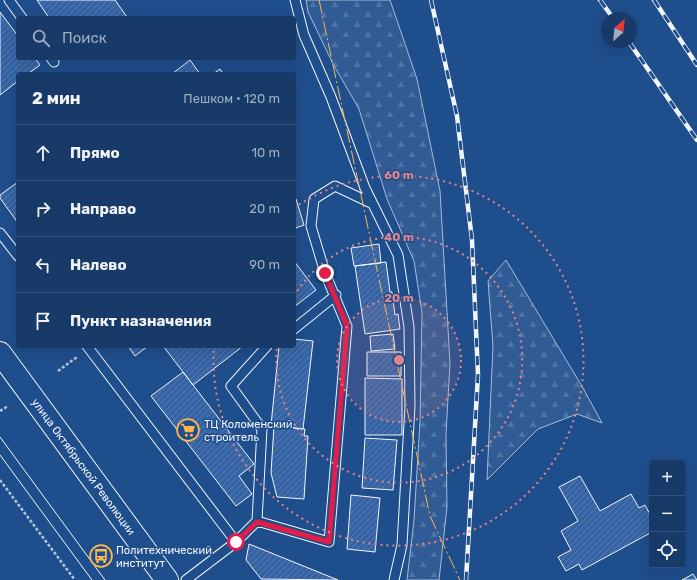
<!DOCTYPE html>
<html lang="ru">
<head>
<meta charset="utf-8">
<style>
  :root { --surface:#173a69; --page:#244571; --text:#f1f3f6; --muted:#9eadc0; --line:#36547d }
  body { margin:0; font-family:Rubik,sans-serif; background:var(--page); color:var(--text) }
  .controls { position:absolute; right:12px; bottom:12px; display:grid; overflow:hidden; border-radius:4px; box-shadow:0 4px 16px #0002 }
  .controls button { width:36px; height:36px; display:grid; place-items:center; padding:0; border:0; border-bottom:1px solid var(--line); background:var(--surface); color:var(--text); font:20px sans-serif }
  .compass { position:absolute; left:601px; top:12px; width:36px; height:36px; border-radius:50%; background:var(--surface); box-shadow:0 4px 16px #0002; rotate:27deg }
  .stop { position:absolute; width:12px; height:12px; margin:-9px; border:3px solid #e11d48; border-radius:50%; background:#fff }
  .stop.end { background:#e11d48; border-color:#fff; box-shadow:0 1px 4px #0008 }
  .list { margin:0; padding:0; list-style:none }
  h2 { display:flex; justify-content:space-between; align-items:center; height:52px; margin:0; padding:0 16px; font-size:17px }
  h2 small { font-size:13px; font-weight:400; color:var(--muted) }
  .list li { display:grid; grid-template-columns:26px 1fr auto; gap:12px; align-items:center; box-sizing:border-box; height:56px; padding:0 16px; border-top:1px solid var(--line) }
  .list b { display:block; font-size:15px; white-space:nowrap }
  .list em { font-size:13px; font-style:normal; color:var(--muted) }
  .icon { flex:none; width:22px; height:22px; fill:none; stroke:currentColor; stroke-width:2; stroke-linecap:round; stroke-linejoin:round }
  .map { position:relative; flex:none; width:697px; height:580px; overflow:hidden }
  .search { position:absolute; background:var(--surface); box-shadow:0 4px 16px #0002; left:16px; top:16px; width:280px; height:44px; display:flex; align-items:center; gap:10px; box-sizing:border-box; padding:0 14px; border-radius:4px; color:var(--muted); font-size:15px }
  .panel { position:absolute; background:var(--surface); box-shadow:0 4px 16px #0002; left:16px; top:72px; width:280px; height:276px; border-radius:4px }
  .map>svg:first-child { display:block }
  .forest { fill:url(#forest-firs); stroke:#a8bbd7 }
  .building { fill:url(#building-hatch); stroke:#f2f6ff }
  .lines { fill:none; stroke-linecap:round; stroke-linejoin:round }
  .service-casing { stroke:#f2f6ff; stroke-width:11 }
  .primary-casing { stroke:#f2f6ff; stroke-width:24 }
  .path { stroke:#b3c4dc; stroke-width:2.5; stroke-dasharray:3 2; stroke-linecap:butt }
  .service { stroke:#1f4e8c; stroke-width:9 }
  .primary { stroke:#1f4e8c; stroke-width:22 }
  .tram { stroke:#f2f6ff; stroke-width:1 }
  .rail-casing { stroke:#f2f6ff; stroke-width:4.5 }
  .rail { stroke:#1f4e8c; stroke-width:3; stroke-dasharray:9; stroke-linecap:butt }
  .power { stroke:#ffb74d; stroke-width:1; stroke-dasharray:14 3 2 3; stroke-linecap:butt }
  .route { stroke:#e11d48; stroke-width:5 }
  .ring { fill:none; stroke:#e38589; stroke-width:2; stroke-dasharray:2 4 }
  .labels { text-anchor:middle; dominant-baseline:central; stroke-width:3; stroke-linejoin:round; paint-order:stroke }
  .poi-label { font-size:11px; fill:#f2f6ff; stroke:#1f4e8c; text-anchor:start }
  .street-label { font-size:11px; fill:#f2f6ff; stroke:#1f4e8c }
  .centre { fill:#e38589; stroke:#1f4e8c; stroke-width:2 }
  .ring-label { font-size:12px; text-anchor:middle; font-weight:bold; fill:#e38589; stroke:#1f4e8c; stroke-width:3; stroke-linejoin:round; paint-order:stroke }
</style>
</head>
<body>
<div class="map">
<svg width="697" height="580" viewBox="0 0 697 580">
  <defs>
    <pattern id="forest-firs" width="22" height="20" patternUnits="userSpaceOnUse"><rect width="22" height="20" fill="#305b95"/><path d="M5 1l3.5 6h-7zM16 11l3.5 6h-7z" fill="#4e73a5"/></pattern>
    <pattern id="building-hatch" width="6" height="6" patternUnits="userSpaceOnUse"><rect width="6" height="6" fill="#3563a3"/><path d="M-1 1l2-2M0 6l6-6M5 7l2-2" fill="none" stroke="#537ab1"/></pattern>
  </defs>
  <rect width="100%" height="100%" fill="#1f4e8c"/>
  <path class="forest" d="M306 0H390L417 79 440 191 450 363 446 434 447 507 439 580H407L414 520 420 422 422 313 414 261 387 199 359 109 333 64 308 12Z
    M506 260 583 388 602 423 577 414 538 429 487 480 493 346 488 281Z"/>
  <path class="building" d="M37 0H115L127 17 49 18Z
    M0 12 18 36V58H35L40 65 28 74H18V81L0 95Z
    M190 60 200 74H172Z
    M220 69 223 74H213Z
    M18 182V223L0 198V195Z
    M294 199H296L304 225 296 228 294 222Z
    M379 244 381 263 354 266 351 248Z
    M294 261 316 290 294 307Z
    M386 262 390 292H392L395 315 398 314 400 329 365 334 355 266Z
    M393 334 395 349 371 351 370 336Z
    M294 339 313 341 303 429 271 425 279 346H294Z
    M128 346H148L135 356Z
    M163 346H243L193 385Z
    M367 352H401V376H367Z
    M183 372 254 464 239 476 252 494 236 506 151 396Z
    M365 378 402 379V435H365Z
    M274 426 305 429 304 436H308L304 499 277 497 271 473Z
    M365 438 397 440 393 490 362 488Z
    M580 476 600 511 631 494 639 508 645 505 652 518V525L649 527 652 532 582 570 579 564 566 571 558 557 571 550 561 531 578 521 559 487Z
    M351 495 380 498 375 552 347 549Z
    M249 544 338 580 261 579 246 560Z
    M693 574 697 580H682Z"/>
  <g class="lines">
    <g class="service-casing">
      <path id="service" d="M9 0 22 18
        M295 0 304 35 331 97 365 188 398 255 409 327 410 406 402 545 394 580
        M51 58 54 62
        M0 233 18 256
        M294 329 336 295
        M87 346 236 542 186 580
        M257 521 262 429 231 386 267 346
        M236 542 257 521 329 542 347 326 325 273 311 226 314 199 335 186 373 204"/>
    </g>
    <g class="primary-casing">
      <g id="primary">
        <path id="s1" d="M0 353 167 580"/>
      </g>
    </g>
    <path class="path" d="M58 371 77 357
      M0 411 8 406
      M0 480 75 580"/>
    <use href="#service" class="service"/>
    <use href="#primary" class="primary"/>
    <path class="tram" d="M0 437 105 580
      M0 455 92 580"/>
    <g class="rail-casing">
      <path id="rail" d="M431 0 457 116 472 240 478 375 466 580
        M600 0 613 18
        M654 0 697 65
        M629 42 697 140"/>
    </g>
    <use href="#rail" class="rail"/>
    <path class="power" d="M319 0 430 516 460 580"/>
  </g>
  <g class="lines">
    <path class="route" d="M236 542 257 522 329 542 347 326 325 273"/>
  </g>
  <circle cx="399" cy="360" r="62" fill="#e38589" fill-opacity=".12"/>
  <g class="ring">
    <circle cx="399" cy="360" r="62"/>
    <path d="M294 296A123 123 0 1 1 277 346"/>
    <path d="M294 208A185 185 0 1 1 214 347"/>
  </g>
  <defs>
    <g id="supermarket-ring" transform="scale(1.15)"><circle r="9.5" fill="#1f4e8c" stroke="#ffb74d" stroke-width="1.5"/><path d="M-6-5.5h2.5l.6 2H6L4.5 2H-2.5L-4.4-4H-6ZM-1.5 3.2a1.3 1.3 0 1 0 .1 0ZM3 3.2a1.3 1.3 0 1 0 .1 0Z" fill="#ffb74d"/></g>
    <g id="bus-ring" transform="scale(1.15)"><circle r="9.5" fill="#1f4e8c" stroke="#ffb74d" stroke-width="1.5"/><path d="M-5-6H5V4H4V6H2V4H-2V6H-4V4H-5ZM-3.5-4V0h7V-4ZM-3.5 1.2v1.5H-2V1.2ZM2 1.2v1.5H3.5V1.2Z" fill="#ffb74d"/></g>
  </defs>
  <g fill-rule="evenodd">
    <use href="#supermarket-ring" x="188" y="430"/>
    <use href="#bus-ring" x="101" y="556"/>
  </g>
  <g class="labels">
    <g class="poi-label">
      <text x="204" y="424">ТЦ Коломенский<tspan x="204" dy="13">строитель</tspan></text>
      <text x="116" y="550">Политехнический<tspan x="116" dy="13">институт</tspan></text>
    </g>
    <g class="street-label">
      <text stroke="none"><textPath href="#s1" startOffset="141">улица Октябрьской Революции</textPath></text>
    </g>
  </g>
  <circle cx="399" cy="360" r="6" class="centre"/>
  <g class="ring-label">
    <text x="399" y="179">60 m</text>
    <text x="399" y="241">40 m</text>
    <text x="399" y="302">20 m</text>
  </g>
</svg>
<div class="controls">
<button>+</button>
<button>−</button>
<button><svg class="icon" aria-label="locate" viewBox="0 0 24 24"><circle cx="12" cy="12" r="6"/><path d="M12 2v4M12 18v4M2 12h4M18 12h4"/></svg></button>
</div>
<svg class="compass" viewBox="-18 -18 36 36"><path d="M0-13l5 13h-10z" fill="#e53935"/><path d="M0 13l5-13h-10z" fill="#9eadc0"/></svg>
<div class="stop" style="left:236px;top:542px"></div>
<div class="stop end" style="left:325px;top:273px"></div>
<div class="search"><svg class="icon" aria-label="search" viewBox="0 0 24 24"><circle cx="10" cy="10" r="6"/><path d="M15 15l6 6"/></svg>Поиск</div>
<section class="panel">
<h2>2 мин<small>Пешком · 120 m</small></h2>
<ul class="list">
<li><svg class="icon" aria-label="ahead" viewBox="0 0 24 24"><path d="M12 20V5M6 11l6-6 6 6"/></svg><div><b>Прямо</b></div><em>10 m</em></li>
<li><svg class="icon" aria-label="right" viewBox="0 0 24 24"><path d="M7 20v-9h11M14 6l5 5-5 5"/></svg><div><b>Направо</b></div><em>20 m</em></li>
<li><svg class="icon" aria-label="left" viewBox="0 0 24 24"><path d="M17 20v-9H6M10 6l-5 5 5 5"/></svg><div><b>Налево</b></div><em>90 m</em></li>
<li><svg class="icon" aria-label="arrive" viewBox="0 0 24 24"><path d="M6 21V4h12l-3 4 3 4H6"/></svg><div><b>Пункт назначения</b></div></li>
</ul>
</section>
</div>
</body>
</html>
